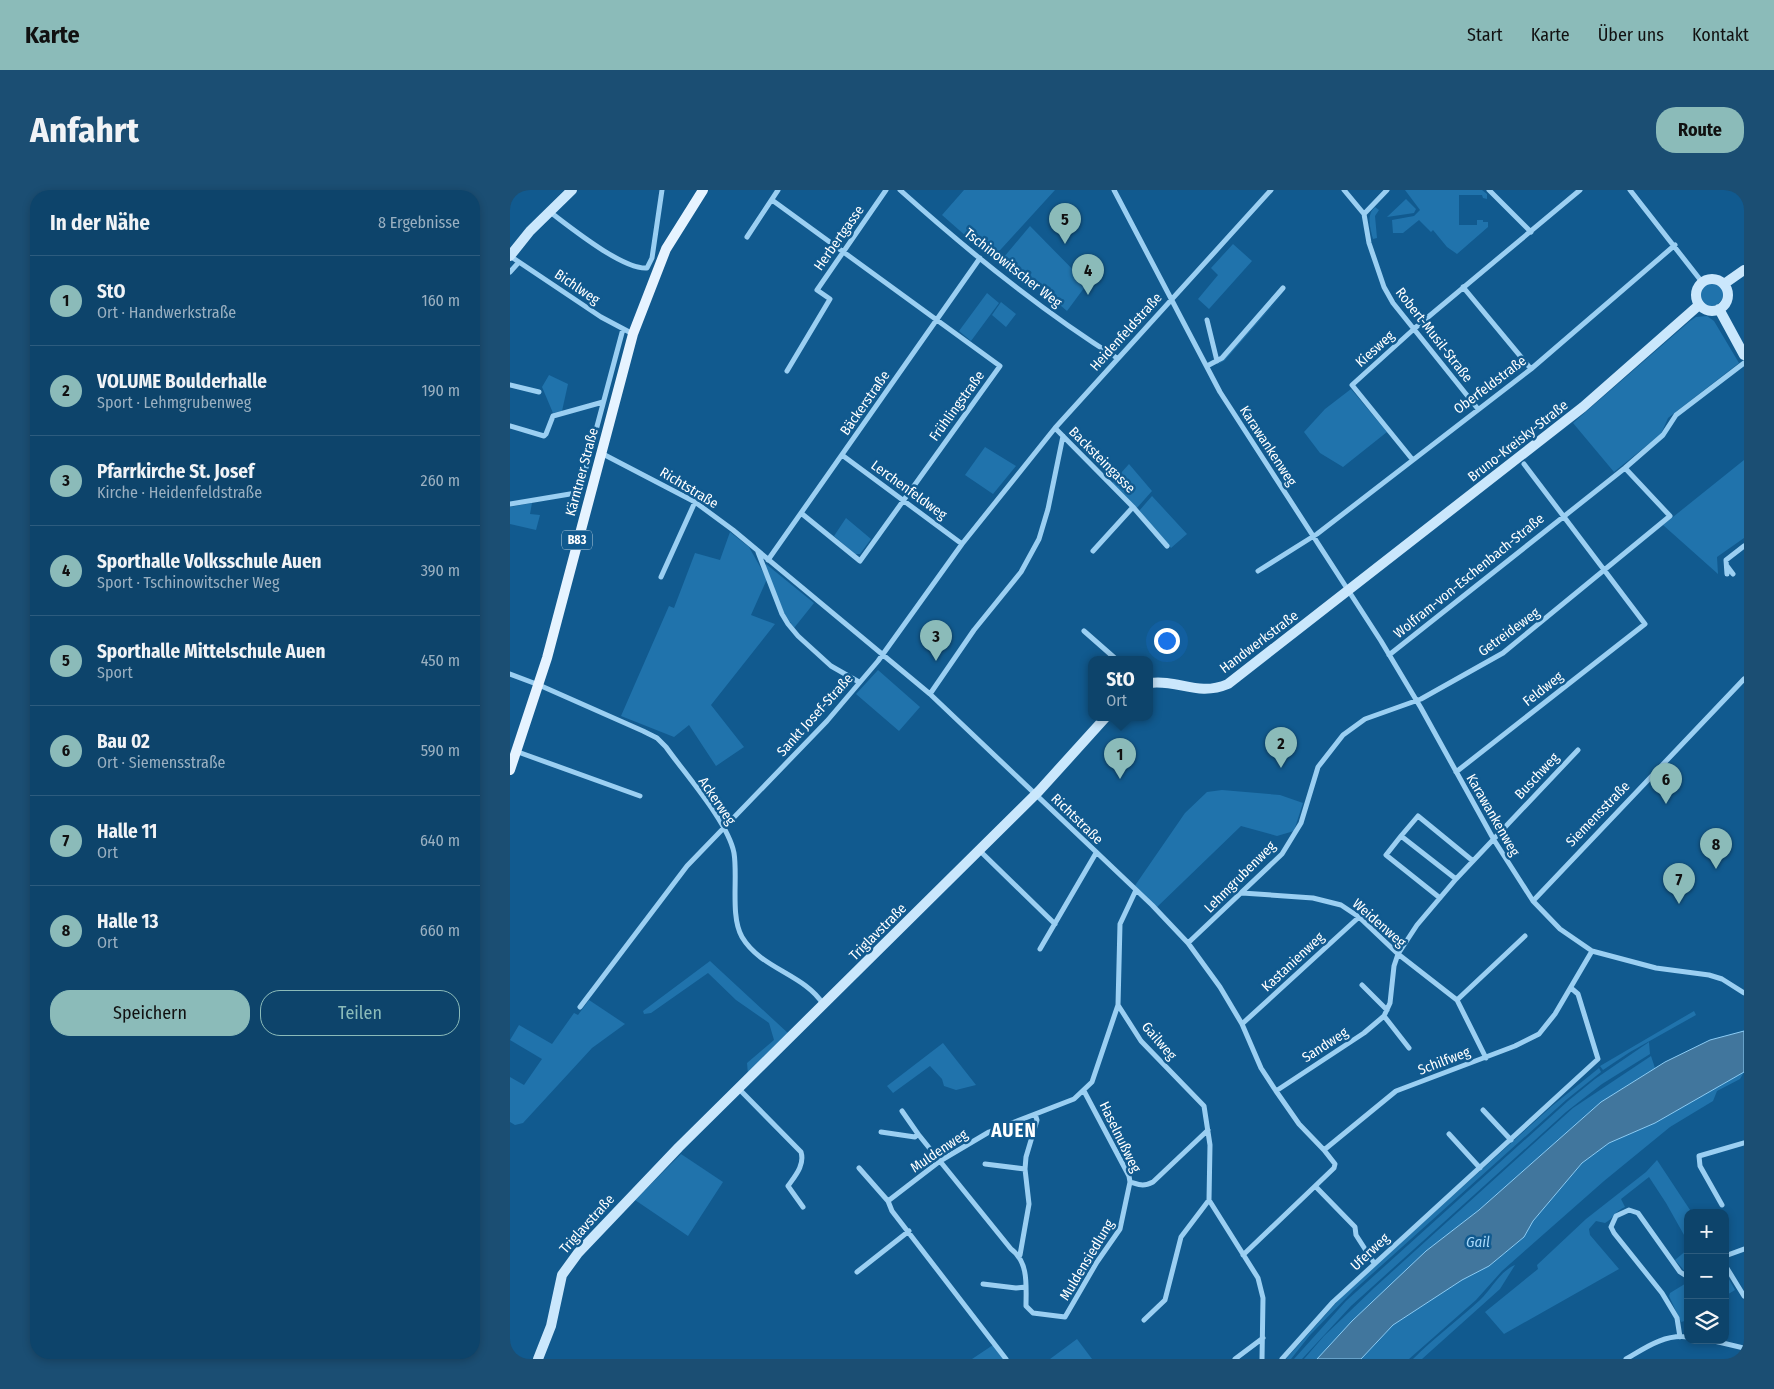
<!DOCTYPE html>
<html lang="de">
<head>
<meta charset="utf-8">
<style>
  :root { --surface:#0d446b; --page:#1b4e73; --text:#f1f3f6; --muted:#9ab0c1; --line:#2d5c7e; --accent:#8bbbb9 }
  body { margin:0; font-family:"Fira Sans Condensed",sans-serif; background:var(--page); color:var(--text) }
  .controls { position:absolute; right:15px; bottom:15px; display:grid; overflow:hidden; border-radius:10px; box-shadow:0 2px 8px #0003 }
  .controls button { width:45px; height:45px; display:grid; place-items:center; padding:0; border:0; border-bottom:1px solid var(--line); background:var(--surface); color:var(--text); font:25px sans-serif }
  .you { position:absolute; left:656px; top:450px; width:18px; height:18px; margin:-12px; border:4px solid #fff; border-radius:50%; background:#1a73e8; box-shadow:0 0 0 8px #1a73e833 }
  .badge { display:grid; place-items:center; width:32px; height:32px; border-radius:50%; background:var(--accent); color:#111; font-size:16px; font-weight:700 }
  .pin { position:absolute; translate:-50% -41px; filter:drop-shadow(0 1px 2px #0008) }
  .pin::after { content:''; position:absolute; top:26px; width:18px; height:15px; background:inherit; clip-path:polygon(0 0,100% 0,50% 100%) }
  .popup { position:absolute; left:578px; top:466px; width:65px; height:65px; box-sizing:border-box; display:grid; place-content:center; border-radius:10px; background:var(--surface); filter:drop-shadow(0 1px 4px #0005); font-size:16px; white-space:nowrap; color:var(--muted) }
  .popup b { font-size:19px; color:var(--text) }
  .popup::after { content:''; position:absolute; left:50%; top:100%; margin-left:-10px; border:10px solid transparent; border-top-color:var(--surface) }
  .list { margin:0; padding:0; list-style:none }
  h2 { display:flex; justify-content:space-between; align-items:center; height:65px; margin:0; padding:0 20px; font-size:21px }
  h2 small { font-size:16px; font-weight:400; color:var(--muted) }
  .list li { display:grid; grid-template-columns:32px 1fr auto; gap:15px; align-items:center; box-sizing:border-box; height:90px; padding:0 20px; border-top:1px solid var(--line) }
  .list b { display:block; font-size:19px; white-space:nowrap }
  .list p { margin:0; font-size:16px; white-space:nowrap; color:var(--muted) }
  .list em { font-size:16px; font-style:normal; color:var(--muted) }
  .actions { display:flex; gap:10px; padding:15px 20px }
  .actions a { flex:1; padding:11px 0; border:1px solid var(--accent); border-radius:20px; text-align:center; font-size:18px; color:var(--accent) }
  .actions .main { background:var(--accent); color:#111 }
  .icon { flex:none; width:28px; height:28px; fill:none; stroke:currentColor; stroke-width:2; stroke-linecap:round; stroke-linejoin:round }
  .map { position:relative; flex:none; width:1234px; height:1169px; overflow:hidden; border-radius:20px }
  header { display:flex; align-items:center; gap:30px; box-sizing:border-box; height:70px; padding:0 25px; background:var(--accent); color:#111 }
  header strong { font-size:24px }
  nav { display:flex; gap:28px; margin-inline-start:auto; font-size:18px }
  .intro { display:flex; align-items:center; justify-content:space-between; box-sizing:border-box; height:120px; padding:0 30px }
  h1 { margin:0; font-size:35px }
  .button { padding:12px 22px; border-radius:20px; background:var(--accent); color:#111; font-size:18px; font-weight:700 }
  main { display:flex; gap:30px; padding:0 30px }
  aside { flex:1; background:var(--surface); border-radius:20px; box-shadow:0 2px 8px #0003 }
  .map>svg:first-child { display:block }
  .green { fill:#2073ac }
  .water { fill:#41769d; stroke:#8cccf5 }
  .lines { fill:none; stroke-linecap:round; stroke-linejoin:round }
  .street { stroke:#9bcff2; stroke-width:5 }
  .secondary { stroke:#cae7fc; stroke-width:10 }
  .primary { stroke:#e6f3ff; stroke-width:10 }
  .labels { text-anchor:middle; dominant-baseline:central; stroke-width:5; stroke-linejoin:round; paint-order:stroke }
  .shield { fill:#115a8f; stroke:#b8cedd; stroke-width:1 }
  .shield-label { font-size:12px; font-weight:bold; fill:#fff }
  .street-label { font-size:14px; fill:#fff; stroke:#115a8f }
  .water-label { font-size:15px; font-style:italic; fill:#a7d8f9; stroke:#115a8f }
  .district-label { font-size:19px; font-weight:bold; letter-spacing:1px; fill:#fff; stroke:#115a8f }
</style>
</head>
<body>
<header>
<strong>Karte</strong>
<nav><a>Start</a><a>Karte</a><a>Über uns</a><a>Kontakt</a></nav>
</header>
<div class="intro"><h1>Anfahrt</h1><a class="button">Route</a></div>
<main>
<aside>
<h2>In der Nähe<small>8 Ergebnisse</small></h2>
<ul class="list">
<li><span class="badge">1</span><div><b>StO</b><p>Ort · Handwerkstraße</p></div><em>160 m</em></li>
<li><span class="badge">2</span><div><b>VOLUME Boulderhalle</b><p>Sport · Lehmgrubenweg</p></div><em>190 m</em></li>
<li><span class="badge">3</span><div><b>Pfarrkirche St. Josef</b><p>Kirche · Heidenfeldstraße</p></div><em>260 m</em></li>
<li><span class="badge">4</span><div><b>Sporthalle Volksschule Auen</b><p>Sport · Tschinowitscher Weg</p></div><em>390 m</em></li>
<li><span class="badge">5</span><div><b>Sporthalle Mittelschule Auen</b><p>Sport</p></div><em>450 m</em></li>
<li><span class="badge">6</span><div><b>Bau 02</b><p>Ort · Siemensstraße</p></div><em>590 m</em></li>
<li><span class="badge">7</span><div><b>Halle 11</b><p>Ort</p></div><em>640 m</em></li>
<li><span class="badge">8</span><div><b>Halle 13</b><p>Ort</p></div><em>660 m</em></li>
</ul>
<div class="actions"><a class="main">Speichern</a><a>Teilen</a></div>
</aside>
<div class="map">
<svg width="1234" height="1169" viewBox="0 0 1234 1169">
  <rect width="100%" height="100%" fill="#115a8f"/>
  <path class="green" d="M454 0H545L482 69 432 25Z
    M895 0H972L977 4V9L973 8 972 5H949V35H967V30H973V32H978V37L947 64 937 57 923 40 921 42 909 30 893 43H883L882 30 904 26 910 20Z
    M896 9 906 19 904 23 877 27Z
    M865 17 869 20 865 26 867 48 863 49C860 38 856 25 865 17Z
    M520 36 577 94 557 121 494 67Z
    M723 54 742 71 699 119 688 109 708 85 701 78Z
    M1189 104a12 12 0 1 1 24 0a12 12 0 1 1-24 0Z
    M776 100 715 170 707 175 714 169Z
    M477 103 489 113 461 151 449 141Z
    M491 112 506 124 496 137 482 125Z
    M1197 126 1204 131 1229 173 1158 228 1151 244 1104 282 1063 233 1180 131 1186 127Z
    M39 185 58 194 52 221 43 223 32 197Z
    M841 199 877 242 833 277 810 263 794 242 815 219Z
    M475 257 506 276 483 304 455 285Z
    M1234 270V348L1207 367 1208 384 1153 335Z
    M619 274 642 301 626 319 602 293Z
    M642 306 677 344 661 358 629 321Z
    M22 313 20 324 30 325 26 340 0 334V317Z
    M336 328 361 349 350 364H345L324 346Z
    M220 342 239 357 257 389 241 425 265 434 201 515 234 557 206 576 179 535 164 547 111 526 159 416 164 418 185 363 210 370Z
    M256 374 304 413 284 438 274 423 255 376Z
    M368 480 410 517 389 541 346 504Z
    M712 600 770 605 793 613 784 641 767 646 731 636 646 718 624 697 675 623 697 602Z
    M200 771 279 844 238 884 237 873 264 850 259 833 226 810 198 783 141 823 134 824 133 821Z
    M79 810 115 834 82 858 13 933 5 935 0 932V887L14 895 32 869 0 850 9 835 42 854 64 823 68 825Z
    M1184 821 1186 825 1120 862 1093 880 1090 876Z
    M1139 852 1140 864 1092 894 1056 922 841 1116 792 1169H784L836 1111 1058 911 1085 889Z
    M433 853 466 895 446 900 434 896 432 889 420 876 383 903 377 896Z
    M1141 866 1145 878 1091 912 969 1020 916 1061 842 1131 807 1169H794L814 1146 864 1098 1063 918Z
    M1089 878 1091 882 1056 910 843 1101 800 1145 781 1169H776L833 1105 1042 916Z
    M1234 882 1230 889 1207 901 1203 911 1160 937 1094 991 992 1081 966 1110 899 1169H851L883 1135 952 1090 979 1076 1014 1047 1023 1031 1072 973 1099 953 1145 933Z
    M171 964 213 992 178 1046 125 1010Z
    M1147 970 1182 1023H1178V1052L1156 1013 1139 987 1111 1009 1115 1017C1105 1021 1103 1029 1095 1033L1086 1031 1079 1039 1080 1045 1109 1079 994 1144 975 1122 1028 1079 1027 1075 1076 1029 1136 982Z
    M1178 1059V1085L1165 1070Z
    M1005 1075 990 1099 912 1169H903C924 1148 948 1130 970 1110 981 1100 990 1081 1005 1075Z
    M1215 1082 1225 1100 1215 1106Z
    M1178 1092V1130L1171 1132 1159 1106 1160 1103Z
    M567 1149 582 1169H540Z
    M483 1155 493 1169H462Z"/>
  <path class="water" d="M1234 841V882L1145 933 1099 953 1072 973 1023 1031 1014 1047 979 1076 952 1090 883 1135 851 1169H807L842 1131 916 1061 969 1020 1091 912 1155 872 1200 850Z"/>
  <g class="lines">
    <path class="street" d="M390 0C458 61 530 120 607 168
      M604 0 710 202 871 451 911 518 984 650 1023 711 1050 739 1082 761 1146 778 1199 785 1212 789 1234 803
      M834 0 854 24 859 53 874 97 883 113 968 219
      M979 0 1021 42
      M1120 0 1192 92
      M262 10 490 176 350 371 291 323
      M40 22C60 37 113 80 137 78L142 68 152 0
      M854 24 877 0
      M237 47 268 0
      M0 66 91 127 123 144
      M0 82 9 72
      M953 97 1021 179
      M697 130 707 171
      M697 176 712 168 773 98
      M277 181 320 109 307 100 376 0
      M0 195 29 202
      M0 236 34 246 36 244 43 226 93 212
      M545 238 623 317 657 356
      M91 263 185 312 223 340 420 504 642 715 678 753 710 797 732 834 751 878 766 901 789 934 814 960
      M332 265 452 354
      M902 269 842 195 905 138 1070 0
      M0 314 66 303 70 300 113 139
      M583 361 623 317
      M248 362 272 424 278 434 288 446 321 476 349 492
      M258 370 470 68
      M1217 376 1223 384
      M748 381 807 344 1021 179 1165 55
      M1217 384 1216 370 1234 356
      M151 387 185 312
      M574 441 607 470
      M879 465 1115 278 1153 245 1166 225 1234 173
      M0 484 29 495 133 541 147 548 156 557C175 584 218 632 224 663 228 687 220 726 232 747 251 779 294 784 313 814
      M420 504 464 440 511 382 529 349 538 319 553 246
      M8 562 130 606
      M946 582 1135 434 1014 274
      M891 646 908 626 963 671
      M469 660 545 734
      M626 700 610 734 608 815 631 851 694 916 700 955 699 1010 748 1088 753 1108 752 1169
      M732 703 803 708 831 715 849 727 888 764 947 810 976 868
      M930 708 876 665 891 646 946 689
      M1023 711 1234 489
      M678 753 772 664 791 633 808 577 833 545 855 529 911 509 993 463 1160 326 1115 278
      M530 759 586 663
      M852 795 877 820
      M947 810 1015 746
      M70 817 177 676 317 531 368 471 452 354 545 238 761 0
      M874 826 899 858
      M732 834 849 727
      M229 899 291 962C295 975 285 986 278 996L293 1017
      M574 901 619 986 620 992C630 995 633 997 643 992L698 940
      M766 901 854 843 874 826 880 813 884 776 888 764 907 735 946 689 1068 560
      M973 920 1001 950
      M392 921 408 944
      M371 942 405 947 408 944 501 1059C519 1072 516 1096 516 1116L523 1123 555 1127 587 1072 610 1039 620 992
      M939 944 970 978
      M475 974 515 979
      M349 978 378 1011 382 1021 496 1169
      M806 997 845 1037 846 1045 864 1073
      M378 1011 430 971 479 942 564 909 582 892 608 815
      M1212 1015 1190 976 1189 966 1234 953
      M510 1065 519 1014 515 979 516 967 527 930 525 924
      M733 1065 824 978 825 974 814 960 886 901 1005 856 1029 844 1045 824 1082 761
      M1215 1066 1234 1059
      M1215 1075 1234 1106
      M347 1082 399 1041
      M473 1094 506 1098 516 1097
      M634 1130 655 1110 671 1047 699 1010
      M1170 1147 1167 1128 1152 1103 1104 1043 1101 1037 1106 1026 1119 1020 1128 1023 1170 1082 1178 1087
      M1200 1150 1234 1158
      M725 1169 753 1148
      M772 1169 823 1112 1088 869 1068 804 1061 798
      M1116 1169C1135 1158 1154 1144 1178 1147"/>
    <path class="secondary" d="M0 66 20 41 62 0
      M1186 105a16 16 0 1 1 32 0a16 16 0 1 1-32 0Z
      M1214 94 1234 80
      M1209 119 1234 165
      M639 493C669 489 687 507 718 494L1073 217 1189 115
      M28 1169 41 1136 52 1085 68 1063 169 957 529 601 595 528"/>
    <path class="primary" d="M0 580 37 468 123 144 156 59 193 0"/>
  </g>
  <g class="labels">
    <rect class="shield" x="52" y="340.5" width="30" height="19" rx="4"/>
    <g class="shield-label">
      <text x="67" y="350">B83</text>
    </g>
    <g class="street-label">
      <text transform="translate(329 48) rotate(-55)">Herbertgasse</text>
      <text transform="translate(503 78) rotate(38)">Tschinowitscher Weg</text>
      <text transform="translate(67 97) rotate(34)">Bichlweg</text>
      <text transform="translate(616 142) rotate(-48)">Heidenfeldstraße</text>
      <text transform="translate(924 145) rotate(52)">Robert-Musil-Straße</text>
      <text transform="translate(865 159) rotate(-42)">Kiesweg</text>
      <text transform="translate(980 195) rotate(-37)">Oberfeldstraße</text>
      <text transform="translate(355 213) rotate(-55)">Bäckerstraße</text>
      <text transform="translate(447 216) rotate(-54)">Frühlingstraße</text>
      <text transform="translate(1008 251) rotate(-38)">Bruno-Kreisky-Straße</text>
      <text transform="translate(758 256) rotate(57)">Karawankenweg</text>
      <text transform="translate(592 270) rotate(45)">Backsteingasse</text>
      <text transform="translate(72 282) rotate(-75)">Kärntner Straße</text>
      <text transform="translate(179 298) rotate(31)">Richtstraße</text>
      <text transform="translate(399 300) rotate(36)">Lerchenfeldweg</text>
      <text transform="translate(959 386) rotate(-39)">Wolfram-von-Eschenbach-Straße</text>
      <text transform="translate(999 442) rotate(-36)">Getreideweg</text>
      <text transform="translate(749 452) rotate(-37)">Handwerkstraße</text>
      <text transform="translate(1033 499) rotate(-38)">Feldweg</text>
      <text transform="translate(305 525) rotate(-48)">Sankt Josef-Straße</text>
      <text transform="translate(1027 586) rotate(-47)">Buschweg</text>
      <text transform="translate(207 611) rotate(56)">Ackerweg</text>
      <text transform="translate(1088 624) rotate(-46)">Siemensstraße</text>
      <text transform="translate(983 625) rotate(60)">Karawankenweg</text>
      <text transform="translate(567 629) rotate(44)">Richtstraße</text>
      <text transform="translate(730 687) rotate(-45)">Lehmgrubenweg</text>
      <text transform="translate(869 733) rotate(41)">Weidenweg</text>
      <text transform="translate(368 742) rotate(-45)">Triglavstraße</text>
      <text transform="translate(783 772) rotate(-43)">Kastanienweg</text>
      <text transform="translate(649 851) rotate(49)">Gailweg</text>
      <text transform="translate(815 855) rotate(-33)">Sandweg</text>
      <text transform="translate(934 871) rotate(-21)">Schilfweg</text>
      <text transform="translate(610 947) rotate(64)">Haselnußweg</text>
      <text transform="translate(429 961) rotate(-34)">Muldenweg</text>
      <text transform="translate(77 1034) rotate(-48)">Triglavstraße</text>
      <text transform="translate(860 1062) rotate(-43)">Uferweg</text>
      <text transform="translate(577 1070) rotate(-59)">Muldensiedlung</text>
    </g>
    <g class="water-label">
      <text x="968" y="1052">Gail</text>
    </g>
    <g class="district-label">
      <text x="504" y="940">AUEN</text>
    </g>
  </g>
</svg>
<div class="controls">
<button>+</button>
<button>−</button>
<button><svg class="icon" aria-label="layers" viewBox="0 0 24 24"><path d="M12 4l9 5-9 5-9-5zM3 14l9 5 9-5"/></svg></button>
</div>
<div class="you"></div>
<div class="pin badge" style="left:610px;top:589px">1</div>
<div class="popup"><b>StO</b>Ort</div>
<div class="pin badge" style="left:771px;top:578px">2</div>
<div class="pin badge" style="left:426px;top:471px">3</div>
<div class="pin badge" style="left:578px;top:105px">4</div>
<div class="pin badge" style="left:555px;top:54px">5</div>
<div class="pin badge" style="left:1156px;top:614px">6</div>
<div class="pin badge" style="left:1169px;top:714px">7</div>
<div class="pin badge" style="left:1206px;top:679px">8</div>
</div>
</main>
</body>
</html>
